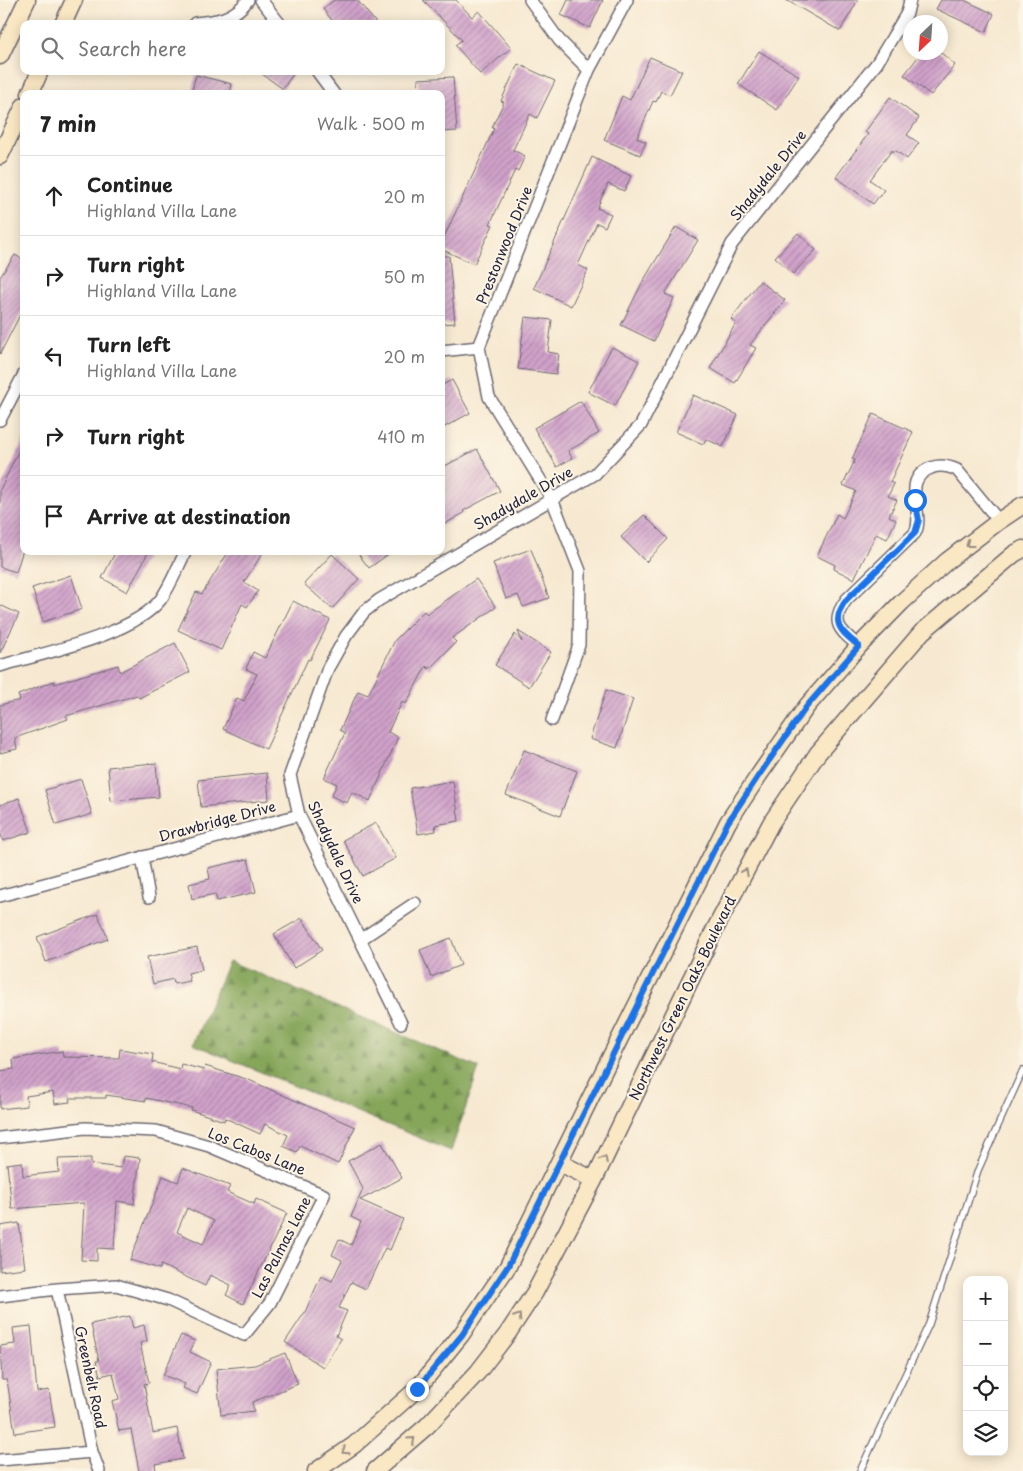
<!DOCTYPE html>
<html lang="en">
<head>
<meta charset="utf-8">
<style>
  :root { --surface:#fff; --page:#f2f2f2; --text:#222; --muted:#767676; --line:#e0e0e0 }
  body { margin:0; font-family:"Playpen Sans",sans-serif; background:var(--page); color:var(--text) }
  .controls { position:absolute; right:15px; bottom:15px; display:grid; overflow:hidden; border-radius:10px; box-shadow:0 2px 12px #0003 }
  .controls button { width:45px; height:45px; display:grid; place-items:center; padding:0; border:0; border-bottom:1px solid var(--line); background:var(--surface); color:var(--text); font:25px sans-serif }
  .compass { position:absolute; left:903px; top:15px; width:45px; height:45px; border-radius:50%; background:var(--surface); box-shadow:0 2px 12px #0003; rotate:205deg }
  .stop { position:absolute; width:15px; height:15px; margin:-11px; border:4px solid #1a73e8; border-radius:50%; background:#fff }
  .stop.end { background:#1a73e8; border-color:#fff; box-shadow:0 1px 5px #0008 }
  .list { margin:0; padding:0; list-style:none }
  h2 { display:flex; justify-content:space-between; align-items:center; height:65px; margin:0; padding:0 20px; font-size:21px }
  h2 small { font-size:16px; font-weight:400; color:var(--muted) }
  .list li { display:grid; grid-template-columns:32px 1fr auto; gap:15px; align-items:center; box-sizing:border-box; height:80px; padding:0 20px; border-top:1px solid var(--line) }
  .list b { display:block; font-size:19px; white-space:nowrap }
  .list p { margin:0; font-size:16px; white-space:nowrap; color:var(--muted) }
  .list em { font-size:16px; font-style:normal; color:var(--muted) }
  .icon { flex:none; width:28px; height:28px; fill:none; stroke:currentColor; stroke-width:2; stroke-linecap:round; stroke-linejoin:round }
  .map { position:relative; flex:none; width:1023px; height:1471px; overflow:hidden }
  .search { position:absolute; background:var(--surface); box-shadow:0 2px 12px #0003; left:20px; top:20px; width:425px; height:55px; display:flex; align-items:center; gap:12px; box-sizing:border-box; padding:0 18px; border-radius:10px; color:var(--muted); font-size:19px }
  .panel { position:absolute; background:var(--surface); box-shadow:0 2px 12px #0003; left:20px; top:90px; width:425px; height:465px; border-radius:10px }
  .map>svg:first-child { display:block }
  .forest { fill:url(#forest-firs); stroke:#54644a }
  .building { fill:url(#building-hatch); fill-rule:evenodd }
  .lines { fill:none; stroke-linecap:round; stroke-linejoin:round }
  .service-casing { stroke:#6d6870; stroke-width:8 }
  .minor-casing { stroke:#6d6870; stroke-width:14 }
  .secondary-casing { stroke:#6d6870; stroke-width:19 }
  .service { stroke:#fff; stroke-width:5.5 }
  .minor { stroke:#fff; stroke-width:11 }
  .secondary { stroke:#fae7c3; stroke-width:16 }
  .oneway { stroke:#998e86 }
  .route { stroke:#1a73e8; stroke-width:6 }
  .labels { text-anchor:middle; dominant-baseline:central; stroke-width:4; stroke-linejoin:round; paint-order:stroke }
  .street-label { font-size:14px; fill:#22223b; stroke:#fcf5e5 }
</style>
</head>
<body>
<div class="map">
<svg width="1023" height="1471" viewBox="0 0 1023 1471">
  <defs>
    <pattern id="forest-firs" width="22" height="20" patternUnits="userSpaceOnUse" patternTransform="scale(1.25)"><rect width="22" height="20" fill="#86a65a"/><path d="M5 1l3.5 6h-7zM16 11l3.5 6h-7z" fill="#6d874c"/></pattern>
    <pattern id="building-hatch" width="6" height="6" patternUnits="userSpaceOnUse" patternTransform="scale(1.25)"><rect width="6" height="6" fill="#d1a2cb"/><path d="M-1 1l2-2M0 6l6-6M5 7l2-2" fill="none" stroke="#a984a6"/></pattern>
  </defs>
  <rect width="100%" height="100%" fill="#fcf5e5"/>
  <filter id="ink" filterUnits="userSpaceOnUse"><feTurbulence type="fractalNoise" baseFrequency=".02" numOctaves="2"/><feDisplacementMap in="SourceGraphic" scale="10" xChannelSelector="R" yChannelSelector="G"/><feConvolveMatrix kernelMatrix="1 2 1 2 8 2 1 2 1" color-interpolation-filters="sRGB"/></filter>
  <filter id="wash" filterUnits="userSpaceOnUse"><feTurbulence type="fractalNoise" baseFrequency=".0096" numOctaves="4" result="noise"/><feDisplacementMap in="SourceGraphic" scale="20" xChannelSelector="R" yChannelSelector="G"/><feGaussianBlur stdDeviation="1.12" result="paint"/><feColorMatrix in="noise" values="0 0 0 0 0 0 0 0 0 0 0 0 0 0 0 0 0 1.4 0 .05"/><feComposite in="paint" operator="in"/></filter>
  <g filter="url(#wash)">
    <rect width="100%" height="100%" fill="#f7e9d1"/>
    <path class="forest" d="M229 961 479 1068 451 1151 193 1044Z"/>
    <g id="blocks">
      <path class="building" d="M334 0H357L377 24H335L323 9Z
        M423 0H456L472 17 479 11 511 48 480 74 455 45 462 40Z
        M568 0H603L590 28 561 15Z
        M786 0H858L840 31Z
        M941 0H964L994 14 986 32 936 9Z
        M759 51 799 76 777 110 738 84Z
        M922 52H940L955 65 931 95 904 75Z
        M650 57 682 71 670 95 661 91 656 102 653 101 637 138 646 142 640 155 604 140 622 96 630 100Z
        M518 64 555 81 537 118 530 114 513 150 525 156 518 171 515 170 490 224 493 225 474 264 441 249V244L494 129 492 127 504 102 501 101Z
        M258 71H295L283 89Z
        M196 75 232 84 230 94H191Z
        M453 77 457 131 441 132V94H419L418 79Z
        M890 97 919 118 907 135 919 143 907 159 895 150 893 152 892 150 870 180 884 190 873 204 836 177 868 134 865 132Z
        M592 157 631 176 624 191 608 184 597 208 611 214 605 227 597 223 578 265 588 270 571 306 534 288Z
        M676 227 698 240 665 294 674 298 654 341 621 325 642 283Z
        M798 233 816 250 793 274 775 257Z
        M15 255 24 260V307L0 354V277Z
        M441 256H449L455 323 441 324Z
        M760 281 785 300 750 345 756 348 735 383 710 368 736 323 731 319Z
        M525 317 552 320 548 352 559 354 556 374 518 369Z
        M612 347 639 361 615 406 588 392Z
        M452 380 470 413 441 429V386Z
        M693 395 738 415 723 447 706 439 703 444 676 432Z
        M581 401 599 433 568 451 572 458 557 467 534 428Z
        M873 414 913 432 890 482 894 484 888 496 897 500 889 516 896 520 887 539 876 534 854 579 834 569 835 565 817 556 837 514 843 518 856 491 843 485 855 460 852 459Z
        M24 439V547L16 572 0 567V490Z
        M477 449 500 491 463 511 464 513 441 526V468Z
        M644 515 668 539 646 562 621 537Z
        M531 549 549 598 523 607 518 595 506 599 493 563Z
        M116 551H149L127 592 102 578Z
        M229 551H264L244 582 258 591 247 607 242 604 221 650 178 630 196 592 202 594Z
        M356 551H393L369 568Z
        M332 554 359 579 332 609 304 584Z
        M71 575 82 609 43 622 32 588Z
        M476 579 496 607 452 638 456 642 429 669 426 666 406 704 402 702 388 732 398 737 370 801 352 792 347 803 331 796 337 784 324 778 345 733 340 730 358 691 368 695 395 640 424 611 427 614Z
        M293 601 330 620 310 660 308 659 266 749 223 729 237 698 244 701 257 674 246 669 253 652 265 658Z
        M0 605 19 614 0 653Z
        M518 631 551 652 529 687 495 665 515 634 522 642Z
        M175 643 190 672 139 698 137 695 66 716 68 719 15 738 17 749 0 753V705L20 700 18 695 54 681V684L118 665 120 672Z
        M606 690 633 699 617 748 590 739Z
        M524 750 577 771 560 816 506 795Z
        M156 763 159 797 111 801 108 767Z
        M267 773 269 800 201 807 198 780Z
        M81 779 92 814 56 825 45 790Z
        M453 781 459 821 435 825 436 831 418 834 410 788Z
        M19 798 31 832 3 841 0 832V805Z
        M376 823 396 858 363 876 343 840Z
        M248 859 256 892 217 901 215 894 192 899 189 884 210 879 208 868Z
        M98 914 108 939 46 962 37 937Z
        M302 918 322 950 294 968 274 934Z
        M451 938 461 965 431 977 420 950Z
        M197 947 202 970 188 973 190 981 174 984 173 979 153 984 147 957Z
        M120 1049 153 1054 152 1062 180 1069 181 1064 204 1070 205 1066 249 1080 355 1127 338 1164 300 1146 297 1152 283 1146 288 1135 265 1124 260 1134 225 1118 224 1121 191 1110 192 1108 146 1098V1101L106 1095V1098H69L70 1102 55 1104 53 1092 26 1096 27 1106 0 1109V1071L14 1069 13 1059 62 1051 63 1057 119 1058Z
        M382 1143 402 1178 360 1200 403 1219 390 1250 385 1248 366 1289 351 1282 339 1308 347 1311 336 1336 341 1339 323 1367 285 1342 305 1312 321 1276 332 1281 342 1260 332 1255 339 1239 351 1245 361 1222 351 1217 363 1189 348 1161Z
        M123 1156 140 1158 134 1204 117 1201 114 1249 97 1248V1261L81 1260 84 1203 12 1209 7 1164 22 1162 23 1176 59 1172 58 1159 91 1158V1164L121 1168Z
        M183 1168 230 1186 227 1192 254 1204 256 1199 287 1213 243 1304 226 1295 231 1285 210 1275 205 1286 161 1265 160 1269 130 1260 163 1176 178 1182ZM187 1208 214 1221 203 1244 177 1232Z
        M19 1223 25 1268 0 1271V1226Z
        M130 1316 133 1328 144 1325 147 1341 140 1343 149 1383 144 1384 153 1433 177 1428 183 1459 155 1464 156 1471H139L131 1429 119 1431 112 1401 119 1399 113 1373 100 1376 96 1361H99L91 1324Z
        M31 1326 37 1392 49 1390 55 1427 15 1433 7 1380H2L0 1346 15 1344 13 1328Z
        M181 1335 195 1341 190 1352 211 1362 197 1394 183 1388 185 1384 163 1375Z
        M285 1353 298 1384 252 1402 254 1411 221 1415 216 1369 255 1365Z"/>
    </g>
  </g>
  <g filter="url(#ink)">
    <use href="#blocks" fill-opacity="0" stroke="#6d6870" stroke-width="1"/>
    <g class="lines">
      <g class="service-casing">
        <path id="service" d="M860 1471 929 1324 978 1170 1023 1070"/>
      </g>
      <g class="minor-casing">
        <path id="minor" d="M261 0 280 24
          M530 0 559 40 589 70
          M195 23C216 21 234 19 248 0
          M317 71 334 94
          M441 351 479 347
          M0 420 24 374
          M859 646C840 631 829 622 847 599L915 533C926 513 899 480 931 468 940 464 948 466 957 470L999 521
          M0 666C43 653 134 635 161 599 171 585 178 566 186 551
          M552 720 579 645 580 571 552 499 489 397 479 347 589 70 627 0
          M142 857 149 897
          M0 896 299 815
          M361 939 415 903
          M401 1023 299 815 290 775 328 668 346 636 364 612 379 600 595 474 641 425 732 244 877 63 907 13 910 0
          M0 1138 85 1128 156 1131 209 1146 324 1195 270 1303 244 1335 168 1300 116 1285 57 1289 0 1296
          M57 1289 92 1452 99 1471
          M0 1460 92 1452"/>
      </g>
      <g class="secondary-casing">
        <path id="secondary" d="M63 24 74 0
          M0 56 27 0
          M30 94 40 71
          M0 156 24 106
          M560 1163 594 1180
          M316 1471 354 1445 417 1389 461 1335 508 1266 611 1056 728 822 759 775 807 706 859 646 902 602 947 561 999 521 1023 505
          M375 1471 427 1426 478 1372 508 1333 535 1292 594 1180 715 929 771 823 818 753 922 632 1014 554 1023 549"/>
      </g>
      <use href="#service" class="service"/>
      <use href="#minor" class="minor"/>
      <use href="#secondary" class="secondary"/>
    </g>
    <defs><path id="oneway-chevron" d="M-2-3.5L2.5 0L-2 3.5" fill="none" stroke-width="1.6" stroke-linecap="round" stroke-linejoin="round" transform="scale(1.25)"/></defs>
    <g class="oneway">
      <use href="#oneway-chevron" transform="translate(969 544) rotate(142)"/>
      <use href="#oneway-chevron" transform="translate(745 872) rotate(-62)"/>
      <use href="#oneway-chevron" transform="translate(604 1159) rotate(-64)"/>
      <use href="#oneway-chevron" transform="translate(518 1317) rotate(-57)"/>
      <use href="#oneway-chevron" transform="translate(412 1440) rotate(-42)"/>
      <use href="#oneway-chevron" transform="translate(345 1451) rotate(146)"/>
    </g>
  </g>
  <g class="lines" filter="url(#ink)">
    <path class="route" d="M417 1389 462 1335 508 1266 728 822 759 775 807 706 859 646C840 631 829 622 847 599L915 533 919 520 915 500"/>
  </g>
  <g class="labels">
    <g class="street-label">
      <text transform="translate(768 175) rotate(-51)">Shadydale Drive</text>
      <text transform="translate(504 245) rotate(-68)">Prestonwood Drive</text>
      <text transform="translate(523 498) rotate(-30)">Shadydale Drive</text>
      <text transform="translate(217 821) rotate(-15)">Drawbridge Drive</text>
      <text transform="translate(336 852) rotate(65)">Shadydale Drive</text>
      <text transform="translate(682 998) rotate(-64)">Northwest Green Oaks Boulevard</text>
      <text transform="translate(257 1151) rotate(22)">Los Cabos Lane</text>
      <text transform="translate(281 1247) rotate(-63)">Las Palmas Lane</text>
      <text transform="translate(91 1377) rotate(78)">Greenbelt Road</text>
    </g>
  </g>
</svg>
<div class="controls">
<button>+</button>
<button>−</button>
<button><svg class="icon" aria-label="locate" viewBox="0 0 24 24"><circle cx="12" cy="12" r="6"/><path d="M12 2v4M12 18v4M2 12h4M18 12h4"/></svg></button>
<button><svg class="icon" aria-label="layers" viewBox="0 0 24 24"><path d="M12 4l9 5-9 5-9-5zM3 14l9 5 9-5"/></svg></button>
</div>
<svg class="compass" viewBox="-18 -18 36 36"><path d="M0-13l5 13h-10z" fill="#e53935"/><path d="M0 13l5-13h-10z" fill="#767676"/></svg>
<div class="stop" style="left:915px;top:500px"></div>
<div class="stop end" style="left:417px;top:1389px"></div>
<div class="search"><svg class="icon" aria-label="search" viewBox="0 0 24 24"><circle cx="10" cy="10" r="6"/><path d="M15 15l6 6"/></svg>Search here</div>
<section class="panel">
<h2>7 min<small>Walk · 500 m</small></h2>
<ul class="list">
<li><svg class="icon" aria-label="ahead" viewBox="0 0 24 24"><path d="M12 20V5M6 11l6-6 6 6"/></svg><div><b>Continue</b><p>Highland Villa Lane</p></div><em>20 m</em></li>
<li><svg class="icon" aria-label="right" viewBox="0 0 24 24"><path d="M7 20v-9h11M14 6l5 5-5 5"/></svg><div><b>Turn right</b><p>Highland Villa Lane</p></div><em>50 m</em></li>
<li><svg class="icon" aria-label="left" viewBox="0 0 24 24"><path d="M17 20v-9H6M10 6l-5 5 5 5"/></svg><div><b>Turn left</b><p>Highland Villa Lane</p></div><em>20 m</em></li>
<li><svg class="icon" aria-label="right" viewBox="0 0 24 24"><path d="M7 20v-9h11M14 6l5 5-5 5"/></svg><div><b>Turn right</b></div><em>410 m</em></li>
<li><svg class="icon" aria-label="arrive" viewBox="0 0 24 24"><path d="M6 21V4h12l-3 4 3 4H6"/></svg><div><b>Arrive at destination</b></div></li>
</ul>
</section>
</div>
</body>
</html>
